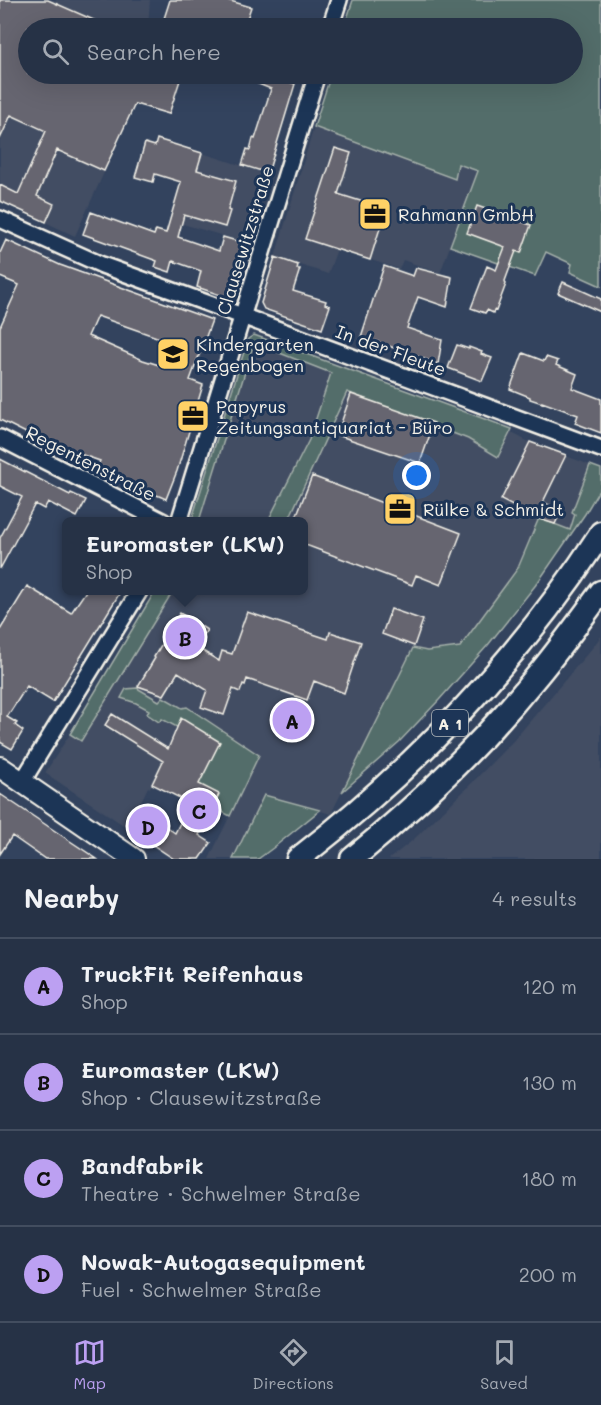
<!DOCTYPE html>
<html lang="en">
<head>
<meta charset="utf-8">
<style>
  :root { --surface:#263246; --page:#2e3a4d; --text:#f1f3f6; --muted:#a4aab3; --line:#424d5f; --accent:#bca0f2 }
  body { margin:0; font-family:Mali,sans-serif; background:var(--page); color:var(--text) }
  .you { position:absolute; left:417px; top:476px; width:21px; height:21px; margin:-15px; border:4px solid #fff; border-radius:50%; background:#1a73e8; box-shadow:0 0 0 9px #1a73e833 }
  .badge { display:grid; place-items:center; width:39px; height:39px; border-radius:50%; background:var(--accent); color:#111; font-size:20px; font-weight:700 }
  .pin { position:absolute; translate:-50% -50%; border:3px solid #fff; box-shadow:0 2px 6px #0006 }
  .popup { position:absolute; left:62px; top:517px; width:246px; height:78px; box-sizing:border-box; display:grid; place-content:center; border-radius:9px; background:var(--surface); filter:drop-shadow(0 2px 4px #0005); font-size:20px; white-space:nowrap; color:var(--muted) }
  .popup b { font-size:22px; color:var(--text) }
  .popup::after { content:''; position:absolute; left:50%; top:100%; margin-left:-12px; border:12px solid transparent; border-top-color:var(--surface) }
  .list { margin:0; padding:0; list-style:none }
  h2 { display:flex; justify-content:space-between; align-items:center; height:78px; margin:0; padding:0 24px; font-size:26px }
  h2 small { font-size:20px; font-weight:400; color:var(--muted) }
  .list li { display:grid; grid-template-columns:39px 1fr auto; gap:18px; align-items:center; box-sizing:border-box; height:96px; padding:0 24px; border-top:2px solid var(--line) }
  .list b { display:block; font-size:22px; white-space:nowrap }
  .list p { margin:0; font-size:20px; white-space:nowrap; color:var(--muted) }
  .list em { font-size:20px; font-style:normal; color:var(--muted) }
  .icon { flex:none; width:33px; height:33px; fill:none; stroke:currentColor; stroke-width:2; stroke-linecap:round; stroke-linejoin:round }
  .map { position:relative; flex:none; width:601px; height:859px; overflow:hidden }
  .search { position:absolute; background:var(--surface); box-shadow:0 6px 24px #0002; left:18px; right:18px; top:18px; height:66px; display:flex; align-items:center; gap:15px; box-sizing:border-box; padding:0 21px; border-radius:33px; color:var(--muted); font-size:22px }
  .sheet { height:462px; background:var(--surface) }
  nav { display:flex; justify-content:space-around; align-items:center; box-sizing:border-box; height:84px; border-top:2px solid var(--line); background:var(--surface); font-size:16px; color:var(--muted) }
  nav a { display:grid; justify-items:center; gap:3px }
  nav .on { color:var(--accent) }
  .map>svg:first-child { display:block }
  .built { fill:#424d63 }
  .green { fill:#536d6a; stroke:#a4afa9; stroke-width:1.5 }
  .building { fill:#666570; stroke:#f4f1e8; stroke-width:1.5; fill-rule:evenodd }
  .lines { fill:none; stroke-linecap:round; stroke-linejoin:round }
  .minor-casing { stroke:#f4f1e8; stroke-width:20 }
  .major-casing { stroke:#f4f1e8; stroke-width:24 }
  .highway-casing { stroke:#f4f1e8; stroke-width:27 }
  .minor { stroke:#1d3557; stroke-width:15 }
  .major { stroke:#1d3557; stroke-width:20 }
  .highway { stroke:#1d3557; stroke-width:22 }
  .labels { text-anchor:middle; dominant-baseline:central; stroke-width:6; stroke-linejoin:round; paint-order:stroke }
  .shield { fill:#1d3557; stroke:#b4b9bc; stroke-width:1.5 }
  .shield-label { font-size:16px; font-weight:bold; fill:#f4f1e8 }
  .poi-label { font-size:18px; fill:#f4f1e8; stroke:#1d3557; text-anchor:start }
  .street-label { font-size:18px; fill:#f4f1e8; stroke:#1d3557 }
</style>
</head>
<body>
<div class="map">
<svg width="601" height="859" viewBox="0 0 601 859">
  <rect width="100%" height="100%" fill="#33435e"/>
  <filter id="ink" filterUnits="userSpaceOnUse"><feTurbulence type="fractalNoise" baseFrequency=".0167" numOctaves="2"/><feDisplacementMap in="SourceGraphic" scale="12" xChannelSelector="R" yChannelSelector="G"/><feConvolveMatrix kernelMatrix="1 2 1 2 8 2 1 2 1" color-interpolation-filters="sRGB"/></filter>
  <g filter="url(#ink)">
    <path class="built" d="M0 0H150L148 28H28V74H140L129 118 75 236 0 201Z
      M314 127 455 179 458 163 478 171 440 273 403 260 399 269 337 249 328 274 275 257Z
      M190 149 268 174 248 243 169 220Z
      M253 337 510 432 529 442 590 465 572 512 575 513 570 530 538 519 518 568 460 647 427 651 413 648 331 814 264 795 233 859H209L259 755 187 707 150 788 148 787 128 828 45 773 70 734 81 741 173 591 304 590V522L196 521Z
      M601 636V859H389L413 840 464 791 514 740 593 647Z"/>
    <path class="green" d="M353 0H601V286L570 272 572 264 546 252 535 276 450 246 478 171 458 164 455 179 314 127 331 74H572V28H344Z
      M254 335 512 429 498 457 468 439 347 392 288 521H268L309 440 331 373 254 343 199 521 191 522 248 339Z
      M590 465 601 469V487L585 514 538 582 488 645 439 700 399 742 342 792 413 648 427 651 460 647 518 568 539 518 570 530 575 514 572 512Z
      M155 591H173L81 741 70 734Z
      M137 688 159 701 163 697 182 708 187 707 259 755 230 816 213 807 199 784 177 727 162 719 159 722 147 714 149 710 136 703 121 698 126 689Z
      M264 795 320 810 273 848 258 859H233Z"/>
    <path class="building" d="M0 0H48L112 28H28V74H182L169 114 135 104 104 171 57 150 37 196 54 204 46 222 0 201V185L18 194 46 131 11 115 0 139Z
      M170 0H227L251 7 244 28H214L201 25 200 28H161Z
      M259 74H265L295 84 268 173 242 165 247 149 250 150 253 138 255 139 271 89 256 83Z
      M157 139 202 153 197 170 236 181 228 210 230 211 225 227 184 215 178 237 219 251 223 237 247 244 231 295 226 297 197 287 201 271 173 261 170 272 155 267 157 261 83 234 91 212 154 235 156 230 166 233 181 182 155 174 153 182 135 177 145 143 155 146Z
      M335 148 351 153 338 194 386 209 370 260 305 239Z
      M477 206 531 225 521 253 516 251 505 281 506 284 496 311 494 310 493 313 487 310 485 313 471 308 487 266 496 270 505 247 467 233Z
      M6 240 60 265 212 320 190 380 203 385 177 471 166 499 96 469 100 461 42 441 0 420V327L19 285 0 277V253ZM97 316 168 341 159 365 143 360 88 336Z
      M275 257 298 265 297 269H300L293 291 326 301 325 304 330 306 322 329 264 309 261 303Z
      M384 266 413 276 416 268 452 277 447 307 418 297 407 328 442 340 438 364 375 341 374 344 360 340Z
      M563 282 601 299V312L558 293Z
      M457 345 469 349V347L482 352 481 354 492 358 482 381 448 368Z
      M523 353 544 361 546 357 558 361 556 365 577 374 572 388 601 399V433L575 423 578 415 542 402V403L530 399V397L510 389Z
      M351 394 434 423 420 463 337 435Z
      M530 442 566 455 543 502 561 511 555 524 536 518 501 500Z
      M0 459 70 495 71 493 86 500 77 517 48 502 44 509 35 504 0 569V538L22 497 0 486Z
      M312 476 461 533 441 585 416 575 412 585 303 544V522H294Z
      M27 586 71 613 86 591H121L53 702 27 686 7 717 17 723 15 725 23 731 12 749 0 742V630Z
      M391 609 423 620 414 646 382 634Z
      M247 612 328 639 330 632 361 642 344 693 314 681 307 700 247 679 245 685 243 684 240 692 233 689 224 715 201 707 207 690 178 672 164 695 138 686 155 658 154 657 180 613 207 630 196 647 219 661 222 651 232 654Z
      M112 714 168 749 181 718 220 742 199 784 219 794 199 835 211 843 200 859H174L129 829 142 810 175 833 190 803 152 784 163 761 105 725Z
      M0 794 70 841 97 859H45L12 836 0 854Z"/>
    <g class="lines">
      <g class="minor-casing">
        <path id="minor" d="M330 28 339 0
          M0 219 102 265 204 302 601 449
          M0 438 164 522
          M179 522 317 74
          M22 782 140 590"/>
      </g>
      <g class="major-casing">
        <path id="major" d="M0 767 134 859"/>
      </g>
      <g class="highway-casing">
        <path id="highway" d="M298 859C415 768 520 658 601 533
          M352 859C417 806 478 748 531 683 556 654 578 623 601 592"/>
      </g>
      <use href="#minor" class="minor"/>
      <use href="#major" class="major"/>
      <use href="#highway" class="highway"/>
    </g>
  </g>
  <defs>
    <g id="office-square" transform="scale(1.725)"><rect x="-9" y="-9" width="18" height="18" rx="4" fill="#ffd166" stroke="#1d3557"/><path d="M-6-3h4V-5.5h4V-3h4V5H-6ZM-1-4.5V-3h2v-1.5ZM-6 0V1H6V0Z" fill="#111"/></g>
    <g id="school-square" transform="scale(1.725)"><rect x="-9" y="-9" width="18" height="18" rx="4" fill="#ffd166" stroke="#1d3557"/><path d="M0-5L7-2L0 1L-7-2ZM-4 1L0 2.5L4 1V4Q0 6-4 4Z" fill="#111"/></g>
  </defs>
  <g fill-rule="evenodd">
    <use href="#office-square" x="375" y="214"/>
    <use href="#school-square" x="173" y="354"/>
    <use href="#office-square" x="193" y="416"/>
    <use href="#office-square" x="400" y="509"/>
  </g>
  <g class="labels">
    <rect class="shield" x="432" y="710" width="36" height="26" rx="4.5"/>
    <g class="shield-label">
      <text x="450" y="723">A 1</text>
    </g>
    <g class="poi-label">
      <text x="398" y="214">Rahmann GmbH</text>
      <text x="196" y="344">Kindergarten<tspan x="196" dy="21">Regenbogen</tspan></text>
      <text x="216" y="406">Papyrus<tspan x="216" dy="21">Zeitungsantiquariat - Büro</tspan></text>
      <text x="423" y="509">Rülke &amp; Schmidt</text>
    </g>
    <g class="street-label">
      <text transform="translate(245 240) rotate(-73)">Clausewitzstraße</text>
      <text transform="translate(391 350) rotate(20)">In der Fleute</text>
      <text transform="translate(91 463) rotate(27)">Regentenstraße</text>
    </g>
  </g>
</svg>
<div class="you"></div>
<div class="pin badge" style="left:292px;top:720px">A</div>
<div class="pin badge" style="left:185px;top:637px">B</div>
<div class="popup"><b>Euromaster (LKW)</b>Shop</div>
<div class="pin badge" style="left:199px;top:810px">C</div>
<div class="pin badge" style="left:148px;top:826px">D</div>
<div class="search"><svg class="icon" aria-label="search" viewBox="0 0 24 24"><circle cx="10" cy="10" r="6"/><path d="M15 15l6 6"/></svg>Search here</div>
</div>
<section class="sheet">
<h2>Nearby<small>4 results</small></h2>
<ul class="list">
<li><span class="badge">A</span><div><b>TruckFit Reifenhaus</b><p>Shop</p></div><em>120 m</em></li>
<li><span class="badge">B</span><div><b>Euromaster (LKW)</b><p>Shop · Clausewitzstraße</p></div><em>130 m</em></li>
<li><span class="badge">C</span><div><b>Bandfabrik</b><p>Theatre · Schwelmer Straße</p></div><em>180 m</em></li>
<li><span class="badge">D</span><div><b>Nowak-Autogasequipment</b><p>Fuel · Schwelmer Straße</p></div><em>200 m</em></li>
</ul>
</section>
<nav>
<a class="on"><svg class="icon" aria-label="map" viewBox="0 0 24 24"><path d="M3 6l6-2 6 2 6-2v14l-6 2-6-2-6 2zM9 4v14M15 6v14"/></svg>Map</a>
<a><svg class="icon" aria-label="directions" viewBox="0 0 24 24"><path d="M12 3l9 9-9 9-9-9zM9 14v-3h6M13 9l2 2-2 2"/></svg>Directions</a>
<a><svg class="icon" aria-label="saved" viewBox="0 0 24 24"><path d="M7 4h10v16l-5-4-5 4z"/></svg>Saved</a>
</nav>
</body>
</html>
